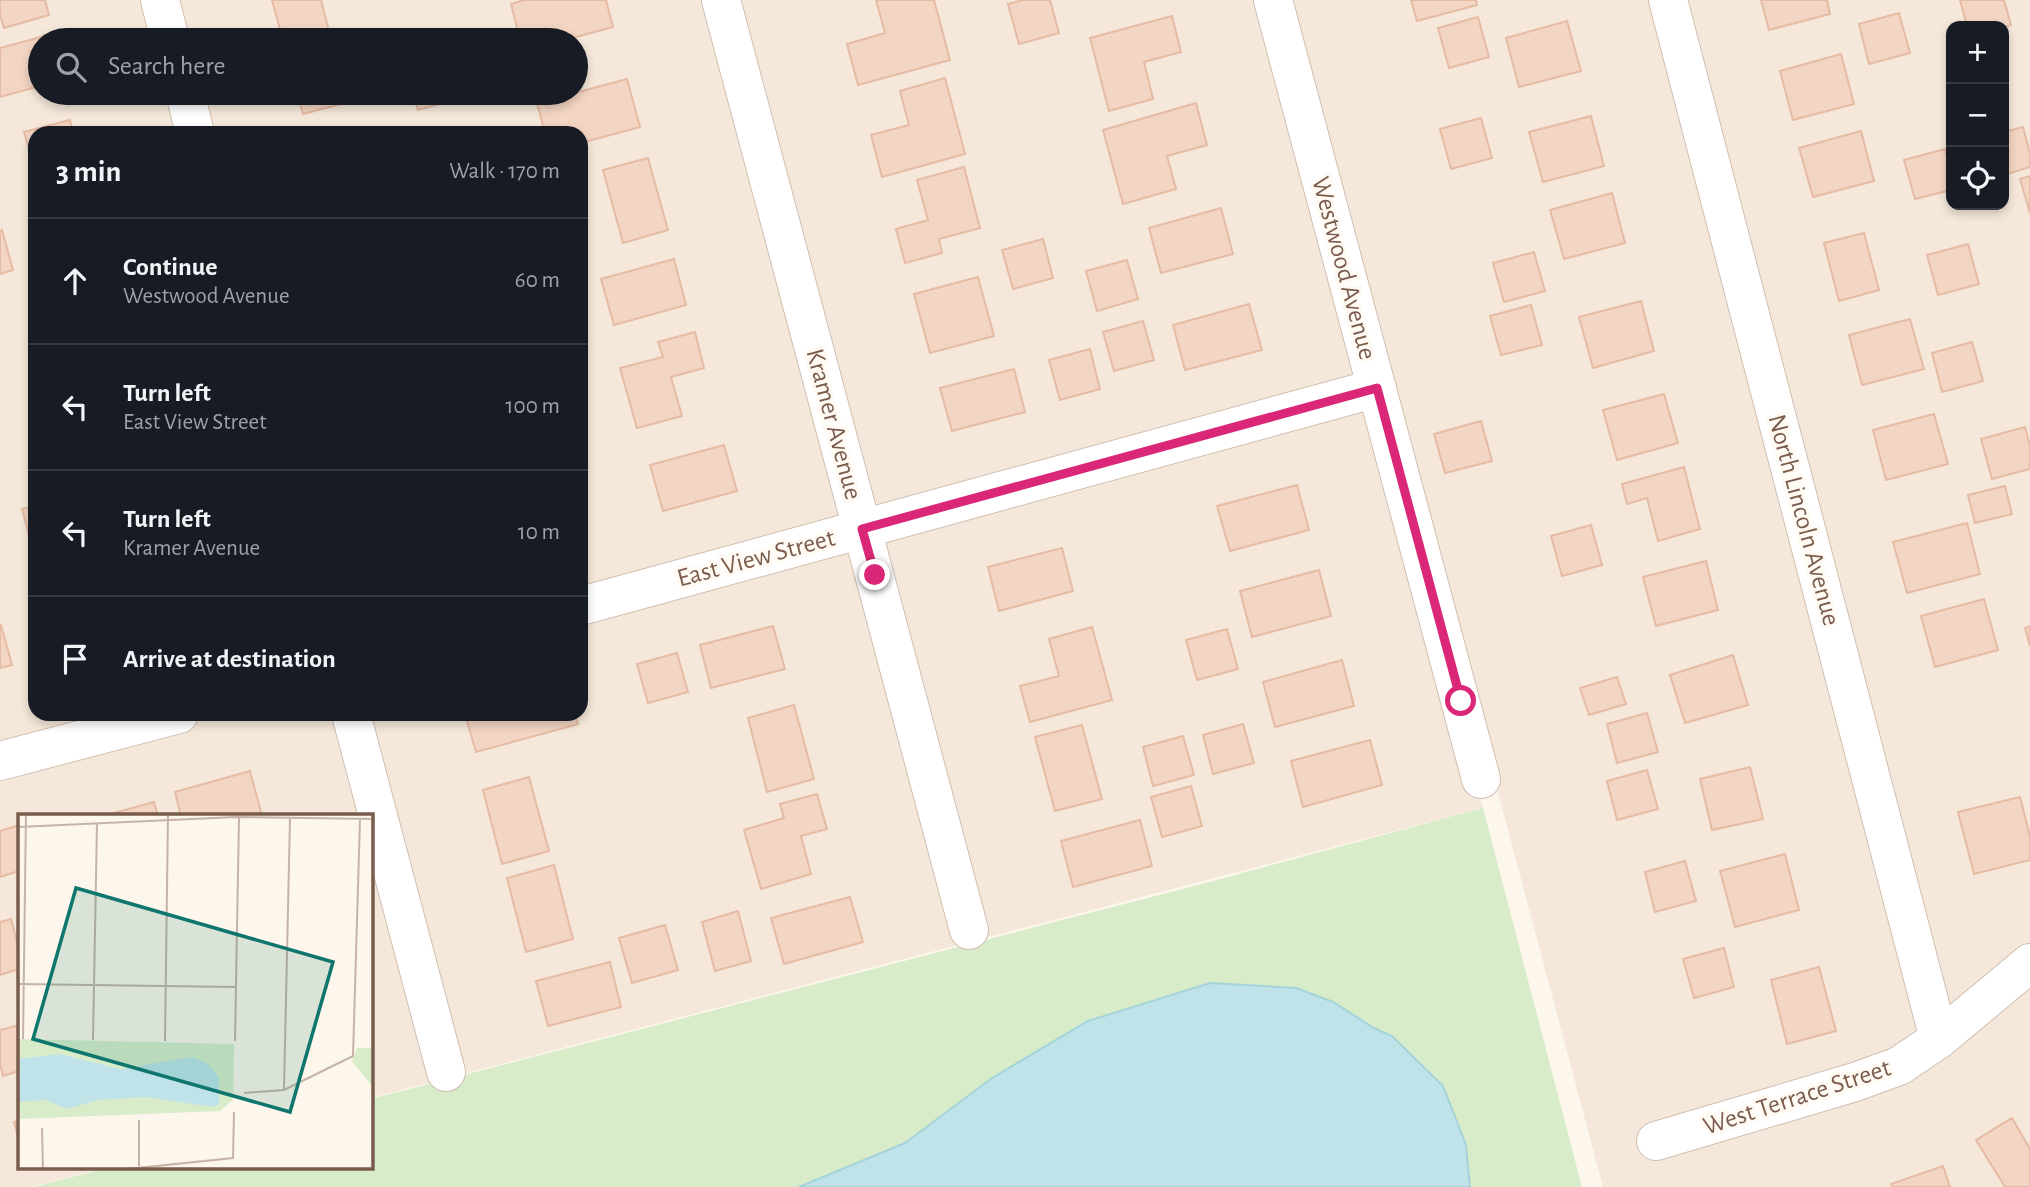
<!DOCTYPE html>
<html lang="en">
<head>
<meta charset="utf-8">
<style>
  :root { --surface:#171b24; --page:#242831; --text:#f1f3f6; --muted:#9ea1a6; --line:#363941 }
  body { margin:0; font-family:"Alegreya Sans",sans-serif; background:var(--page); color:var(--text) }
  .controls { position:absolute; right:21px; top:21px; display:grid; overflow:hidden; border-radius:14px; box-shadow:0 4px 10px #0003 }
  .controls button { width:63px; height:63px; display:grid; place-items:center; padding:0; border:0; border-bottom:2px solid var(--line); background:var(--surface); color:var(--text); font:35px sans-serif }
  .stop { position:absolute; width:21px; height:21px; margin:-16px; border:5px solid #db2777; border-radius:50%; background:#fff }
  .stop.end { background:#db2777; border-color:#fff; box-shadow:0 2px 7px #0008 }
  .list { margin:0; padding:0; list-style:none }
  h2 { display:flex; justify-content:space-between; align-items:center; height:91px; margin:0; padding:0 28px; font-size:30px }
  h2 small { font-size:23px; font-weight:400; color:var(--muted) }
  .list li { display:grid; grid-template-columns:46px 1fr auto; gap:21px; align-items:center; box-sizing:border-box; height:126px; padding:0 28px; border-top:2px solid var(--line) }
  .list b { display:block; font-size:26px; white-space:nowrap }
  .list p { margin:0; font-size:23px; white-space:nowrap; color:var(--muted) }
  .list em { font-size:23px; font-style:normal; color:var(--muted) }
  .icon { flex:none; width:38px; height:38px; fill:none; stroke:currentColor; stroke-width:2; stroke-linecap:round; stroke-linejoin:round }
  .map { position:relative; flex:none; width:2030px; height:1187px; overflow:hidden }
  .search { position:absolute; background:var(--surface); box-shadow:0 4px 10px #0003; left:28px; top:28px; width:560px; height:77px; display:flex; align-items:center; gap:18px; box-sizing:border-box; padding:0 24px; border-radius:38px; color:var(--muted); font-size:26px }
  .panel { position:absolute; background:var(--surface); box-shadow:0 4px 10px #0003; left:28px; top:126px; width:560px; height:595px; border-radius:21px }
  .map>svg:first-child { display:block }
  .residential { fill:#f5e8da; fill-rule:evenodd }
  .green { fill:#d8ecc9 }
  .water { fill:#bfe3e8; stroke:#a5d3da; stroke-width:2 }
  .building { fill:#f3d5c3; stroke:#e6bba3; stroke-width:2 }
  .lines { fill:none; stroke-linecap:round; stroke-linejoin:round }
  .minor-casing { stroke:#d1beb0; stroke-width:40 }
  .minor { stroke:#fff; stroke-width:38 }
  .route { stroke:#db2777; stroke-width:9 }
  .labels { text-anchor:middle; dominant-baseline:central; stroke-width:7; stroke-linejoin:round; paint-order:stroke }
  .street-label { font-size:26px; fill:#7a5c4d; stroke:#fffaf3 }
  .inset-road { fill:none; stroke:#c5b3a7; stroke-width:2 }
  .view { fill:#0f766e; fill-opacity:0.15; stroke:#0f766e; stroke-width:3.5 }
  .inset-edge { fill:none; stroke:#7a5c4d; stroke-width:3.5 }
</style>
</head>
<body>
<div class="map">
<svg width="2030" height="1187" viewBox="0 0 2030 1187">
  <rect width="100%" height="100%" fill="#fdf6ec"/>
  <path class="residential" d="M0 0H1262L1483 808 371 1098V816H19V1168H104L30 1187H0ZM40 40H576V93H40ZM35 133H581V714H35Z
    M1287 0H2030V1187H1603ZM1951 26H2004V205H1951Z"/>
  <path class="green" d="M1483 808 1582 1187H33L107 1168H371V1099L1202 884Z"/>
  <path class="water" d="M1210 983 1296 988 1333 1002 1374 1028 1392 1036 1443 1086 1466 1145 1470 1187H799L905 1143 992 1078 1088 1021Z"/>
  <path class="building" d="M0 0H45L49 15 4 28 0 15Z
    M272 0H321L330 35 310 40H283Z
    M524 0H606L613 27 565 40H520L511 4Z
    M876 0H934L950 60 858 85 847 44 885 33Z
    M1023 0H1050L1059 33 1019 44 1008 4Z
    M1411 0H1476L1477 5 1417 21Z
    M1761 0H1827L1830 14 1769 30Z
    M1960 0H2004L2011 25 2004 27 1967 26Z
    M1899 13 1910 53 1869 64 1859 24Z
    M1172 16 1181 52 1144 62 1153 99 1109 111 1090 38Z
    M1478 17 1489 57 1449 68 1438 28Z
    M1567 21 1581 71 1519 87 1506 38Z
    M52 34 54 40H40V86L0 97V48Z
    M1841 54 1854 104 1793 120 1780 71Z
    M945 78 965 154 882 177 871 135 909 125 900 91Z
    M627 79 640 127 581 143V133H545L537 103Z
    M297 93H382L303 114Z
    M413 93H457L458 99 418 110Z
    M1196 103 1207 145 1167 156 1176 189 1123 204 1103 130Z
    M1591 116 1604 166 1543 182 1529 132Z
    M1481 118 1492 158 1451 169 1440 129Z
    M70 120 73 133H35V171L24 132Z
    M2023 127 2030 153V167L2004 175V132Z
    M1861 131 1874 181 1813 197 1799 148Z
    M1945 149 1951 173V190L1915 199 1904 160Z
    M648 158 668 230 623 243 603 170Z
    M964 167 980 228 939 239 942 253 905 263 896 229 928 220 917 180Z
    M2030 176V213L2020 179Z
    M1612 193 1625 243 1564 259 1550 210Z
    M1221 208 1233 254 1161 273 1149 228Z
    M2 230 13 270 0 274V231Z
    M1864 233 1879 290 1839 301 1824 243Z
    M1043 239 1053 278 1013 289 1002 250Z
    M1968 244 1979 284 1938 295 1927 255Z
    M1534 252 1545 291 1504 302 1493 263Z
    M674 259 686 305 614 325 601 279Z
    M1127 260 1138 299 1097 311 1086 271Z
    M978 277 994 336 930 353 914 294Z
    M1641 301 1654 351 1593 368 1579 317Z
    M1249 304 1262 350 1185 370 1173 325Z
    M1531 305 1542 345 1501 355 1490 316Z
    M1910 319 1924 369 1862 385 1849 335Z
    M35 321V342L30 322Z
    M1143 321 1154 360 1114 371 1103 332Z
    M695 332 704 368 671 377 682 416 637 428 620 368 663 357 658 342Z
    M1972 342 1983 381 1942 392 1932 353Z
    M1090 349 1100 389 1060 400 1049 360Z
    M1014 369 1025 412 952 431 940 388Z
    M1664 394 1678 443 1617 460 1603 410Z
    M1934 414 1948 464 1886 480 1873 430Z
    M1481 421 1492 461 1445 473 1434 434Z
    M2025 427 2030 445V469L1992 479 1981 439Z
    M724 445 737 491 663 511 650 465Z
    M1684 467 1700 529 1658 541 1647 498 1627 504 1622 484Z
    M1297 485 1309 530 1230 551 1217 506Z
    M2005 486 2012 514 1975 523 1968 495Z
    M35 506V549L33 550 22 509Z
    M1967 523 1980 574 1907 593 1893 542Z
    M1591 525 1602 565 1562 576 1551 536Z
    M1062 548 1073 591 999 611 988 567Z
    M1706 561 1718 610 1656 626 1643 577Z
    M1319 570 1331 616 1252 637 1240 591Z
    M1984 599 1998 650 1935 667 1921 616Z
    M1 625 12 665 0 668V626Z
    M773 626 785 669 711 688 700 645Z
    M2030 626V646L2025 628Z
    M1092 627 1112 700 1030 722 1020 686 1059 676 1049 639Z
    M1227 629 1238 669 1197 680 1186 640Z
    M677 653 688 692 648 703 637 664Z
    M1733 655 1748 705 1685 723 1670 675Z
    M1342 660 1354 706 1275 727 1263 682Z
    M1617 677 1626 704 1589 715 1580 688Z
    M794 705 814 779 767 792 748 718Z
    M1647 713 1658 752 1617 763 1607 724Z
    M465 714H575L578 724 476 752Z
    M1243 724 1254 763 1213 774 1203 735Z
    M1082 725 1102 799 1055 811 1035 737Z
    M1183 736 1194 775 1153 786 1143 747Z
    M1370 740 1382 785 1303 807 1291 761Z
    M1750 767 1763 819 1712 830 1700 779Z
    M1647 770 1658 809 1617 820 1607 781Z
    M250 771 262 816H181L175 792Z
    M529 777 549 851 502 864 483 790Z
    M1191 786 1202 826 1162 837 1151 797Z
    M817 794 827 829 801 836 811 874 761 889 744 830 784 818 780 804Z
    M2020 797 2030 836V860L1974 874 1958 812Z
    M154 802 158 816H114V813Z
    M1140 820 1152 866 1073 887 1061 841Z
    M19 825V871L0 877V831Z
    M1785 854 1799 910 1735 927 1720 871Z
    M1685 861 1696 901 1655 912 1645 872Z
    M554 865 573 939 526 952 507 878Z
    M850 897 863 942 784 964 771 918Z
    M738 911 751 961 715 971 702 922Z
    M11 919 19 950V969L0 975V922Z
    M665 925 678 970 632 983 619 938Z
    M1724 948 1734 987 1694 998 1683 959Z
    M610 962 621 1007 548 1026 536 981Z
    M1819 967 1836 1031 1787 1044 1771 980Z
    M19 1025V1071L3 1076 0 1064V1030Z
    M2012 1118 2030 1149V1187H2005L1976 1140Z
    M19 1120V1141L14 1122Z
    M1943 1166 1950 1187H1892L1891 1184Z"/>
  <g class="lines">
    <g class="minor-casing">
      <path id="minor" d="M160 0 170 40
        M721 0 969 930
        M1273 0 1481 779
        M1668 0 1939 1039
        M185 93 195 133
        M581 606 1377 388
        M351 714 446 1072
        M0 761 179 714
        M1656 1141 1855 1082 1899 1066 1939 1039 2030 963"/>
    </g>
    <use href="#minor" class="minor"/>
  </g>
  <g class="lines">
    <path class="route" d="M875 575 862 529 1377 388 1461 701"/>
  </g>
  <g class="labels">
    <g class="street-label">
      <text transform="translate(1344 268) rotate(75)">Westwood Avenue</text>
      <text transform="translate(834 424) rotate(75)">Kramer Avenue</text>
      <text transform="translate(1804 520) rotate(75)">North Lincoln Avenue</text>
      <text transform="translate(756 558) rotate(-15)">East View Street</text>
      <text transform="translate(1797 1097) rotate(-18)">West Terrace Street</text>
    </g>
  </g>
  <g transform="translate(18 814)">
    <rect width="355" height="355" fill="#fdf6ec"/>
    <path d="M0 225 216 230 215 286 202 297 0 305ZM339 234H355V273L334 247Z" fill="#d8ecc9"/>
    <path d="M42 240 102 255 175 243 190 250 201 264V290L195 293 127 283 80 286 49 295 27 286 0 288V245Z" fill="#bfe3e8"/>
    <path class="inset-road" d="M0 13 218 3 356 5M0 170 218 173M5 225 8 0M75 226 79 9M147 227 150 0M217 227 221 4M266 276 272 4M226 279 266 276 335 242 342 5M121 306V352M24 314 25 355M109 355 215 344 216 298"/>
    <path class="view" d="M58 74 315 148 272 298 15 225Z"/>
    <rect width="355" height="355" class="inset-edge"/>
  </g>
</svg>
<div class="controls">
<button>+</button>
<button>−</button>
<button><svg class="icon" aria-label="locate" viewBox="0 0 24 24"><circle cx="12" cy="12" r="6"/><path d="M12 2v4M12 18v4M2 12h4M18 12h4"/></svg></button>
</div>
<div class="stop" style="left:1461px;top:701px"></div>
<div class="stop end" style="left:875px;top:575px"></div>
<div class="search"><svg class="icon" aria-label="search" viewBox="0 0 24 24"><circle cx="10" cy="10" r="6"/><path d="M15 15l6 6"/></svg>Search here</div>
<section class="panel">
<h2>3 min<small>Walk · 170 m</small></h2>
<ul class="list">
<li><svg class="icon" aria-label="ahead" viewBox="0 0 24 24"><path d="M12 20V5M6 11l6-6 6 6"/></svg><div><b>Continue</b><p>Westwood Avenue</p></div><em>60 m</em></li>
<li><svg class="icon" aria-label="left" viewBox="0 0 24 24"><path d="M17 20v-9H6M10 6l-5 5 5 5"/></svg><div><b>Turn left</b><p>East View Street</p></div><em>100 m</em></li>
<li><svg class="icon" aria-label="left" viewBox="0 0 24 24"><path d="M17 20v-9H6M10 6l-5 5 5 5"/></svg><div><b>Turn left</b><p>Kramer Avenue</p></div><em>10 m</em></li>
<li><svg class="icon" aria-label="arrive" viewBox="0 0 24 24"><path d="M6 21V4h12l-3 4 3 4H6"/></svg><div><b>Arrive at destination</b></div></li>
</ul>
</section>
</div>
</body>
</html>
